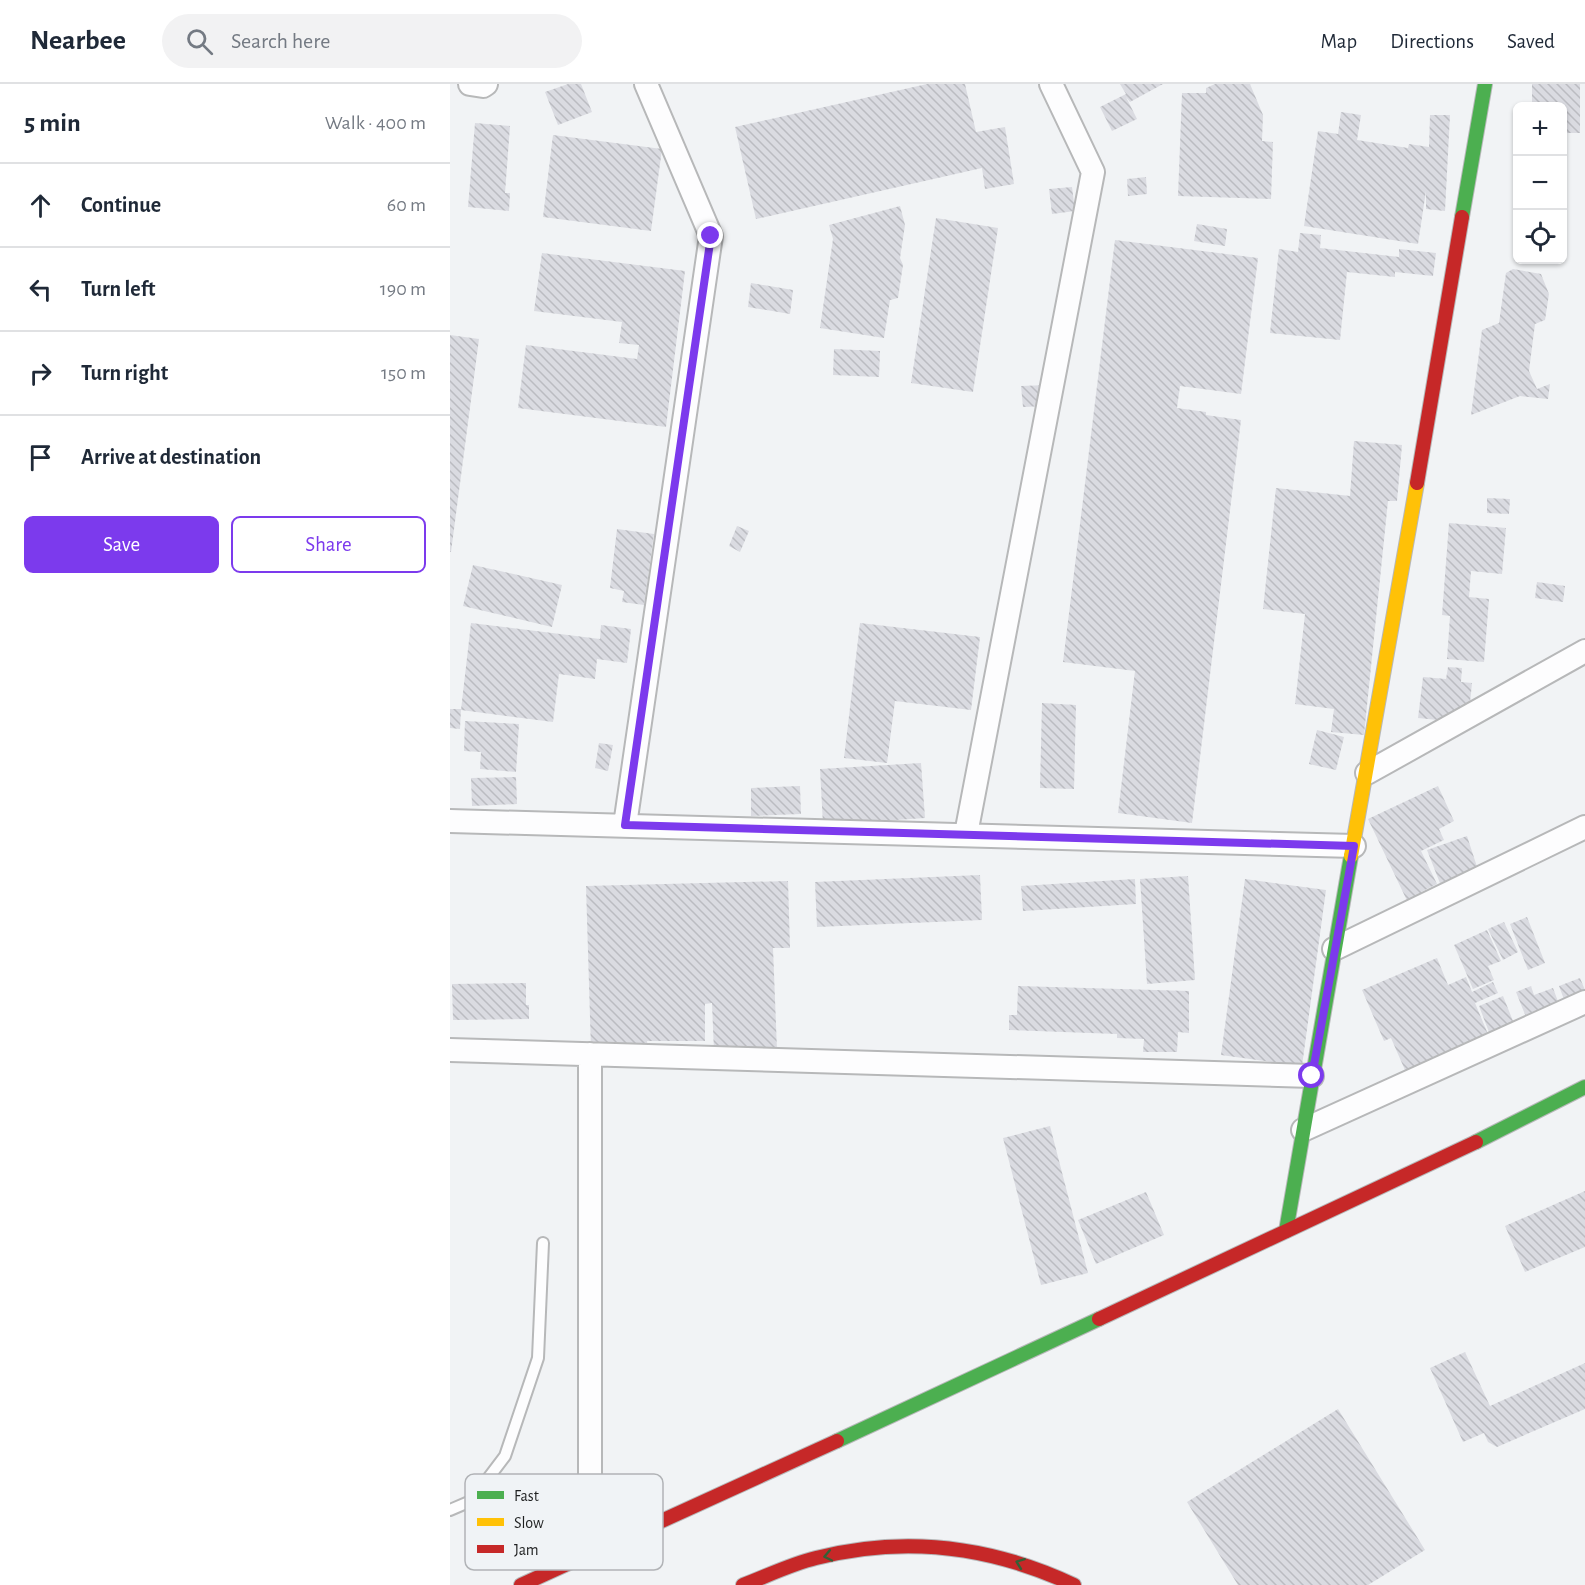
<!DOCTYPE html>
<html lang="en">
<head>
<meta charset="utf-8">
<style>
  :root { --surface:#fff; --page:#f2f2f3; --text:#1f2937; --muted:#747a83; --line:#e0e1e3; --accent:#7c3aed }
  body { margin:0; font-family:"Alegreya Sans",sans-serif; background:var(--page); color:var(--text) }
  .controls { position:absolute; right:18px; top:18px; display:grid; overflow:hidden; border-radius:9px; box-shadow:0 2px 4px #0004 }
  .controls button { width:54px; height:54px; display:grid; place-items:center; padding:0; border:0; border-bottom:2px solid var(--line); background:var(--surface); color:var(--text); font:30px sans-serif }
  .stop { position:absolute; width:18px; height:18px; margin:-14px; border:4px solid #7c3aed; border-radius:50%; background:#fff }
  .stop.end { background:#7c3aed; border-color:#fff; box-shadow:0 2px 6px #0008 }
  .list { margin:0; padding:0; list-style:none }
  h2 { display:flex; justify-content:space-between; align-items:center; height:78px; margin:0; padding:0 24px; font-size:26px }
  h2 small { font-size:20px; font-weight:400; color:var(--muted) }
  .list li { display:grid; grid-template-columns:39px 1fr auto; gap:18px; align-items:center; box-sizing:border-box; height:84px; padding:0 24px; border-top:2px solid var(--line) }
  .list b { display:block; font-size:22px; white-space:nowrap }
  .list em { font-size:20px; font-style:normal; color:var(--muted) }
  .actions { display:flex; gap:12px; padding:18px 24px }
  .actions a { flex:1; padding:14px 0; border:2px solid var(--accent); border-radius:9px; text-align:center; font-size:21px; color:var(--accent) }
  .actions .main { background:var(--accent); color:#fff }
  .icon { flex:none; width:33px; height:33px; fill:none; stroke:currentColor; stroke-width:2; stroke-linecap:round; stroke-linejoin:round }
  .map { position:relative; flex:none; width:1135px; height:1501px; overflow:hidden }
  header { display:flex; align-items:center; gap:36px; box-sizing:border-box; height:84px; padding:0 30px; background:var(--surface); border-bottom:2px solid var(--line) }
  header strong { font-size:28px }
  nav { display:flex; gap:33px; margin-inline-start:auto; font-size:21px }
  .search { width:420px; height:54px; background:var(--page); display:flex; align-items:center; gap:15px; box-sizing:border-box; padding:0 21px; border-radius:33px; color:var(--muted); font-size:22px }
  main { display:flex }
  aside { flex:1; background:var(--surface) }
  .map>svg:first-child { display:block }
  .building { fill:url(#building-back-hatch) }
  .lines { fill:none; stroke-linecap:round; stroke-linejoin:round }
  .lane-casing { stroke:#b7b8b9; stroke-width:14 }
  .street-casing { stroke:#b7b8b9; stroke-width:26 }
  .fast-casing { stroke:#b7b8b9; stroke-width:16 }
  .slow-casing { stroke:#b7b8b9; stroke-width:16 }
  .jam-casing { stroke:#b7b8b9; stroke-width:16 }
  .lane { stroke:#fdfdfe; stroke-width:10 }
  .street { stroke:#fdfdfe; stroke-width:22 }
  .fast { stroke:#4caf50; stroke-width:14 }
  .slow { stroke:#ffc107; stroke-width:14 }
  .jam { stroke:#c62828; stroke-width:14 }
  .oneway { stroke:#336036 }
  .route { stroke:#7c3aed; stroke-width:8 }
  .key { fill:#f0f3f6; stroke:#b1b3b6; stroke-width:1.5 }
  .key-label { font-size:16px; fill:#1e1f20 }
</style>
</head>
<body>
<header>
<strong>Nearbee</strong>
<div class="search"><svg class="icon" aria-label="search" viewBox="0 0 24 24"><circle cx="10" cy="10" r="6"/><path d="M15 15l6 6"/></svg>Search here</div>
<nav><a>Map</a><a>Directions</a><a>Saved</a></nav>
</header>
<main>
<aside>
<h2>5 min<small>Walk · 400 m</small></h2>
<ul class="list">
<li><svg class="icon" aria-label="ahead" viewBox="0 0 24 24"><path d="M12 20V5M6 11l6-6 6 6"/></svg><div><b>Continue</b></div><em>60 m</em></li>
<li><svg class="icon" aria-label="left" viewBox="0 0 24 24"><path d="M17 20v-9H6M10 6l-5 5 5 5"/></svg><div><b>Turn left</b></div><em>190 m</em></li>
<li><svg class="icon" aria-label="right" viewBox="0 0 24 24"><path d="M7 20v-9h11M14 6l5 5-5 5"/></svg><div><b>Turn right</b></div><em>150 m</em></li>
<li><svg class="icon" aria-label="arrive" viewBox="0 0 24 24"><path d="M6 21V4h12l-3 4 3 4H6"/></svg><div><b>Arrive at destination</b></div></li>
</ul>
<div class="actions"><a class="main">Save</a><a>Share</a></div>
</aside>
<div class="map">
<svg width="1135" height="1501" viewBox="0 0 1135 1501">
  <defs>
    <pattern id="building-back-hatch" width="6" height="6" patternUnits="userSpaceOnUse" patternTransform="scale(1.5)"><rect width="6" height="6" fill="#dadbe1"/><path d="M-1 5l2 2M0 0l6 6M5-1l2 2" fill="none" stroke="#bbbcc1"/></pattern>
  </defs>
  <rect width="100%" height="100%" fill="#f1f3f5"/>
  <path class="building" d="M118 0H131L142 28 108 41 95 8Z
    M477 0H515L526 48 555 43 564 100 535 105 532 84 306 135 285 43Z
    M670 0H713L680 18 676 13 687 35 662 47 650 23 676 10Z
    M765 0H800L813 31 812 57 823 58 821 115 728 112 732 9H756V4Z
    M1082 0H1130V49H1112V22H1082Z
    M891 28 911 31 907 56 958 64 959 60 979 63 980 31H1000L995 127 976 125V107L968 160 854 142 868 47 888 50Z
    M25 39 60 42 55 109H60L59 127 18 123Z
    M103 51 212 65 201 147 93 133Z
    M696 93 697 110 678 112 677 95Z
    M622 103 625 127 602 130 599 105Z
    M450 122 455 141 450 174 453 181 448 214 440 216 434 254 370 244 383 155 379 141Z
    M486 134 548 144 523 308 461 299Z
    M747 140 777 145 775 162 744 157Z
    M850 149 871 151 870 164 949 173V165L986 169 983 192 945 188V193L897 188 890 256 820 249 829 165 848 168Z
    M665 156 808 174 791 310 730 302 727 324 756 328V331L791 336 742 739 668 729 685 587 613 578Z
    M92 169 235 187 216 343 68 324 76 261 187 275 189 261 169 259 172 238 84 227Z
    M1063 185 1091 190 1099 210 1095 236 1085 240 1079 287 1087 305 1100 300 1098 315 1070 312 1021 331 1032 246 1049 239 1056 189Z
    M301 199 343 206 340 230 298 223Z
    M0 251 29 255 1 468H0Z
    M384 265 430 267 429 293 383 291Z
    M597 301 598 322 573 323 571 302Z
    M904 357 952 361 947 417H938L914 651 881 648 884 625 845 620 855 530 813 525 826 404 900 412Z
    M1037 414 1060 415 1059 430 1037 429Z
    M999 439 1056 444 1052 490 1021 487 1019 513 1039 515 1034 578 997 575 1000 532 992 531Z
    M287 442 299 447 290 468 279 462Z
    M167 445 204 450 194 521 172 518 174 507 160 504Z
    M23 481 112 501 102 543 13 522Z
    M1087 498 1115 502 1113 518 1085 514Z
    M21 539 150 555 151 541 181 545 177 579 147 575 145 595 109 590 103 638 11 626Z
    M410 539 530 553 521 626 445 617 437 679 394 674Z
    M998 583 1012 584 1011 598 1022 599 1018 639 968 634 973 593 996 595Z
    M592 619 626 621 624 705 590 704Z
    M0 625H11L10 645 0 644Z
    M15 637 69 640 66 688 30 685 31 668 14 667Z
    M867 646 894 653 886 686 859 680Z
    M149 659 163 661 158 687 145 684Z
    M471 679 475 734 373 741 370 685Z
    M66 693 67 720 22 722 21 694Z
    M350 702 351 730 301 732V704Z
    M988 702 1004 737 989 745 994 756 971 767 987 800 971 808 976 818 961 825 918 735Z
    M1017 752 1030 792 993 807 977 766Z
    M530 791 532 836 367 843 365 798Z
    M738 792 745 896 697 900 690 795Z
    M685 795 686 820 573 827 571 802Z
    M795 795 876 806 852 982 771 971Z
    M338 797 340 864H323L327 966 264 968 262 919 255 920V957H197L198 965 141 966 136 802Z
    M1077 833 1095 879 1078 886 1060 840Z
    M1054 838 1068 868 1053 876 1038 845Z
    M1037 846 1051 877 1038 882 1044 896 1023 905 1004 861Z
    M987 874 998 901 1016 893 1022 908 1043 898 1048 909 1025 919 1043 962 958 993 941 954 934 957 912 906Z
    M1130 894 1135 906V923L1119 929 1109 902Z
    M76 899V921H79V935L3 936 2 900Z
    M568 902 739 907V949L728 948 727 968H693L694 955 667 954V950L559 946V931H567Z
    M1081 902 1084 911 1103 904 1113 931 1080 943 1066 908Z
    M1053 912 1067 947 1042 956 1029 922Z
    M600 1042 638 1189 591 1201 553 1054Z
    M1135 1107V1163L1075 1188 1055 1142Z
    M696 1108 714 1151 646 1180 628 1136Z
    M1015 1268 1040 1322 1135 1279V1325L1047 1363 1038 1358 1034 1349 1013 1358 980 1284Z
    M888 1325 975 1466 918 1501H788L737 1418Z"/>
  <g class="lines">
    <g class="lane-casing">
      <path id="lane" d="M0 1426 21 1417 55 1372 88 1274 93 1159"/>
    </g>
    <g class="street-casing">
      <path id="street" d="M20 0 33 2 36 0
        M917 689 1135 567
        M0 737 904 762
        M175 741 261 152 196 0
        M516 750 643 88 601 0
        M884 865 1135 743
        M0 966 862 992
        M140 970V1470
        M853 1046 1135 918"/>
    </g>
    <g class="fast-casing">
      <path id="fast" d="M1012 133 1035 0
        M1026 1058 1135 1003
        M836 1147 901 772
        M387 1357 649 1235"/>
    </g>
    <g class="slow-casing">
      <path id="slow" d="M901 772 967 399"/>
    </g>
    <g class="jam-casing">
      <path id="jam" d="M967 399 1012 133
        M649 1235 1026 1058
        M71 1501 387 1357
        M293 1501C317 1492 341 1480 366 1474 456 1451 541 1462 624 1501"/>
    </g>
    <use href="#lane" class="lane"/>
    <use href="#street" class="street"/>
    <use href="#fast" class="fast"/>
    <use href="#slow" class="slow"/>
    <use href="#jam" class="jam"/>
  </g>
  <defs><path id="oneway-chevron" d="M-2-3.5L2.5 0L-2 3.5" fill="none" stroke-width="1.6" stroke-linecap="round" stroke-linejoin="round" transform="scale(1.5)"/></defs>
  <g class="oneway">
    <use href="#oneway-chevron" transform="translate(378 1472) rotate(168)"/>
    <use href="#oneway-chevron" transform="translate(570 1479) rotate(-159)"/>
  </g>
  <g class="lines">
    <path class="route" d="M261 152 175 741 904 762 862 992"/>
  </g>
  <rect x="15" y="1390" width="198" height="96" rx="9" class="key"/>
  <rect x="27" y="1407" width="27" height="8" fill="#4caf50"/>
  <rect x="27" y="1434" width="27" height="8" fill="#ffc107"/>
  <rect x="27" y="1461" width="27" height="8" fill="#c62828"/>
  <g class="key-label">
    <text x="64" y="1417">Fast</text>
    <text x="64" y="1444">Slow</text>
    <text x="64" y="1471">Jam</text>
  </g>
</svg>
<div class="controls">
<button>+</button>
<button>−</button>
<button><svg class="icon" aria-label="locate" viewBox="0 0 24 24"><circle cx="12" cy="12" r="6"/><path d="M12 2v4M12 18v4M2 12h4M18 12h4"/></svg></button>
</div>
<div class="stop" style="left:862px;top:992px"></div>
<div class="stop end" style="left:261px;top:152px"></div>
</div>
</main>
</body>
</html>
